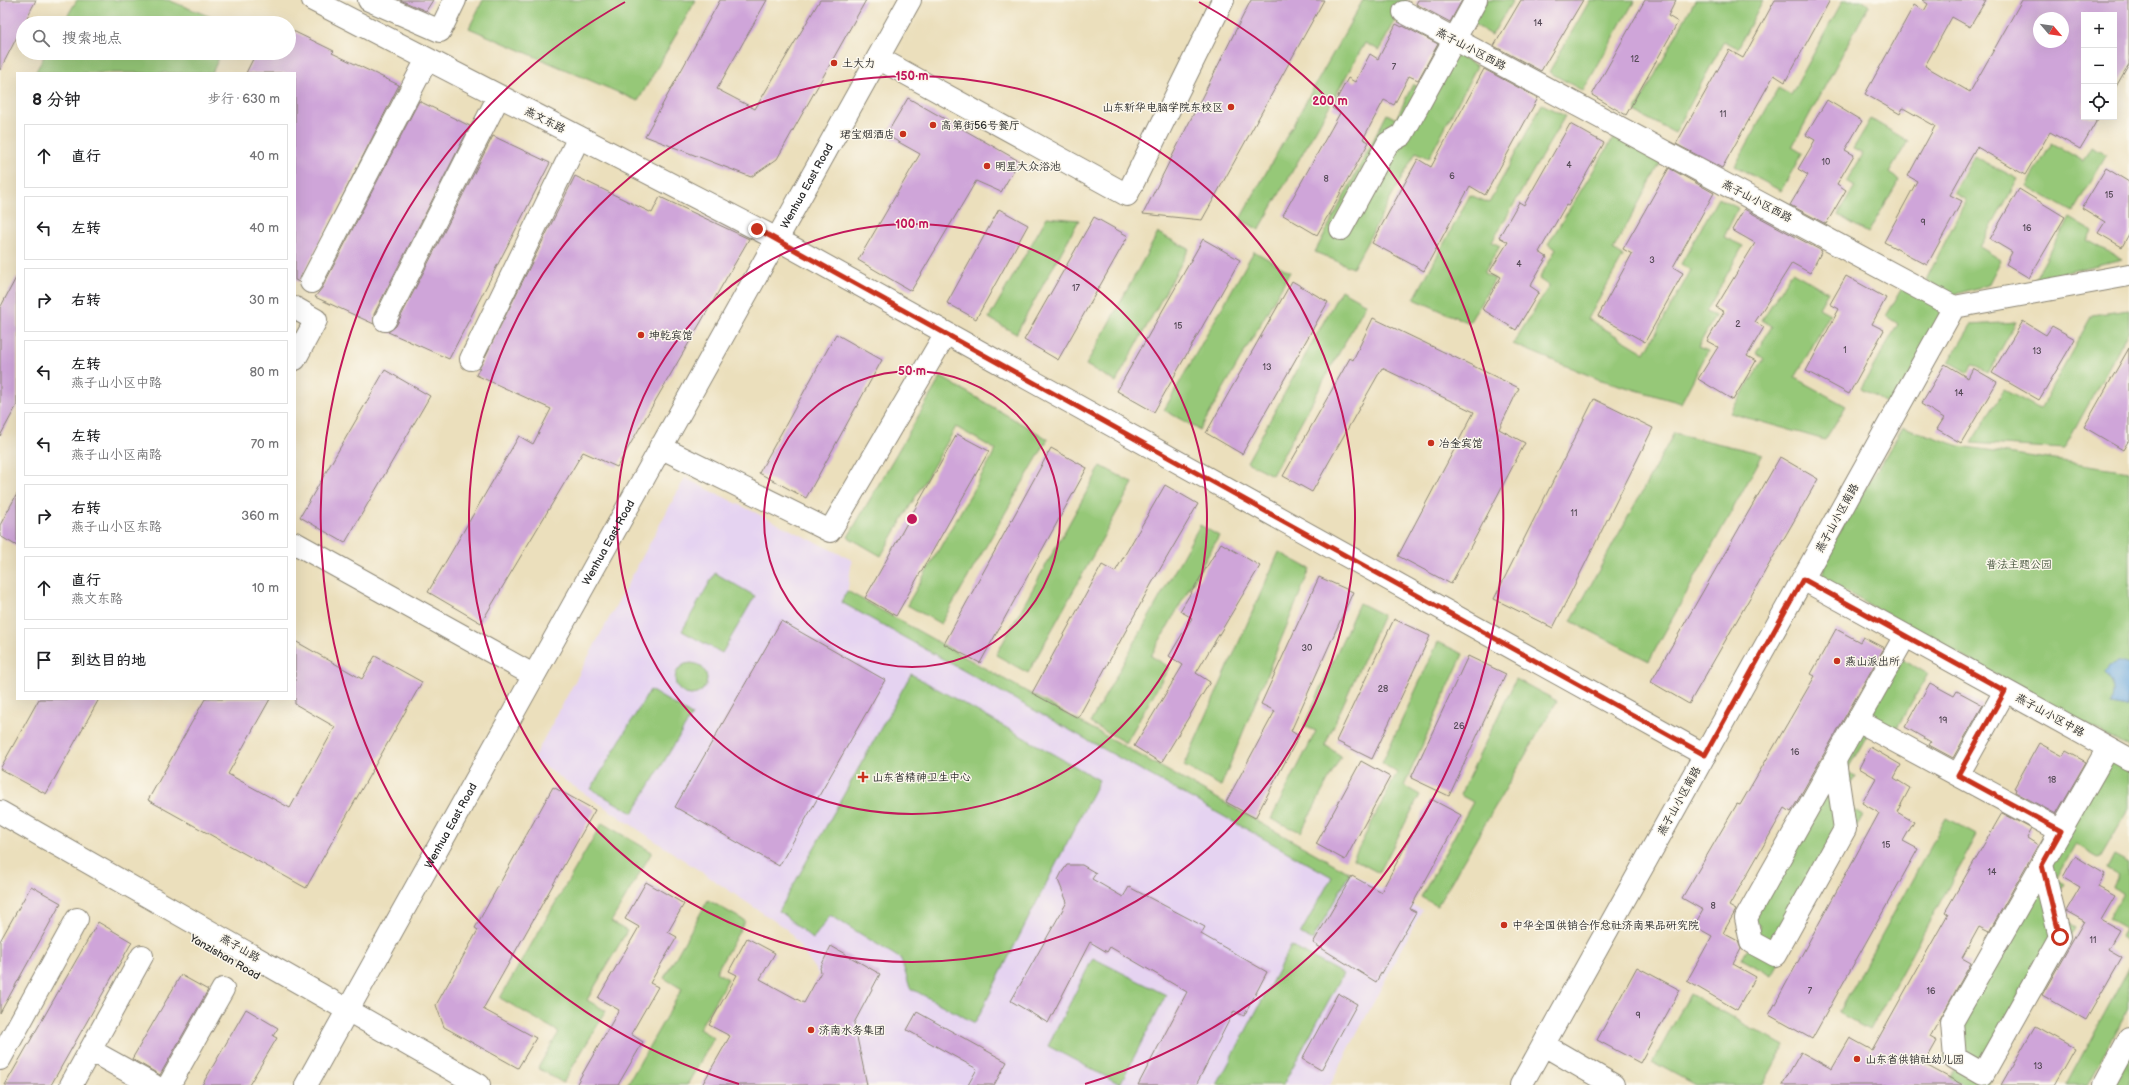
<!DOCTYPE html>
<html lang="zh">
<head>
<meta charset="utf-8">
<style>
  :root { --surface:#fff; --page:#f6f6f6; --text:#202124; --muted:#757577; --line:#e0e0e0 }
  body { margin:0; font-family:"Balsamiq Sans","LXGW WenKai TC",sans-serif; background:var(--page); color:var(--text) }
  .controls { position:absolute; right:12px; top:12px; display:grid; overflow:hidden; border-radius:0px; box-shadow:0 4px 16px #0002 }
  .controls button { width:36px; height:36px; display:grid; place-items:center; padding:0; border:0; border-bottom:1px solid var(--line); background:var(--surface); color:var(--text); font:20px sans-serif }
  .compass { position:absolute; left:2033px; top:12px; width:36px; height:36px; border-radius:50%; background:var(--surface); box-shadow:0 4px 16px #0002; rotate:119deg }
  .stop { position:absolute; width:12px; height:12px; margin:-9px; border:3px solid #c8321e; border-radius:50%; background:#fff }
  .stop.end { background:#c8321e; border-color:#fff; box-shadow:0 1px 4px #0008 }
  .list { margin:0; padding:0; list-style:none }
  h2 { display:flex; justify-content:space-between; align-items:center; height:52px; margin:0; padding:0 16px; font-size:17px }
  h2 small { font-size:13px; font-weight:400; color:var(--muted) }
  .list li { display:grid; grid-template-columns:26px 1fr auto; gap:12px; align-items:center; box-sizing:border-box; height:64px; margin:0 8px 8px; padding:0 8px; border:1px solid var(--line); border-radius:0px }
  .list b { display:block; font-size:15px; white-space:nowrap }
  .list p { margin:0; font-size:13px; white-space:nowrap; color:var(--muted) }
  .list em { font-size:13px; font-style:normal; color:var(--muted) }
  .icon { flex:none; width:22px; height:22px; fill:none; stroke:currentColor; stroke-width:2; stroke-linecap:round; stroke-linejoin:round }
  .map { position:relative; flex:none; width:2129px; height:1085px; overflow:hidden }
  .search { position:absolute; background:var(--surface); box-shadow:0 4px 16px #0002; left:16px; top:16px; width:280px; height:44px; display:flex; align-items:center; gap:10px; box-sizing:border-box; padding:0 14px; border-radius:22px; color:var(--muted); font-size:15px }
  .panel { position:absolute; background:var(--surface); box-shadow:0 4px 16px #0002; left:16px; top:72px; width:280px; height:628px; border-radius:0px }
  .map>svg:first-child { display:block }
  .built { fill:#e5d3f1 }
  .green { fill:#96c878; stroke:#607a52 }
  .water { fill:#6eaadf; stroke:#4c6a85 }
  .building { fill:#cfa5d9; fill-rule:evenodd }
  .lines { fill:none; stroke-linecap:round; stroke-linejoin:round }
  .minor-casing { stroke:#8b8574; stroke-width:24 }
  .major-casing { stroke:#8b8574; stroke-width:24 }
  .minor { stroke:#fff; stroke-width:22 }
  .major { stroke:#fff; stroke-width:22 }
  .route { stroke:#c8321e; stroke-width:5 }
  .ring { fill:none; stroke:#c2185b; stroke-width:2 }
  .poi-dot { fill:#c8321e; stroke:#fbf7ec; stroke-width:1.5 }
  .labels { text-anchor:middle; dominant-baseline:central; stroke-width:3; stroke-linejoin:round; paint-order:stroke }
  .number-label { font-size:9px; fill:#544a56 }
  .street-label { font-size:11px; fill:#2b2b2b; stroke:#fbf7ec }
  .poi-label { font-size:11px; fill:#2b2b2b; stroke:#fbf7ec; text-anchor:start }
  .park-label { font-size:11px; fill:#4b5a42; stroke:#fbf7ec }
  .centre { fill:#c2185b; stroke:#fbf7ec; stroke-width:2 }
  .ring-label { font-size:12px; text-anchor:middle; font-weight:bold; fill:#c2185b; stroke:#fbf7ec; stroke-width:3; stroke-linejoin:round; paint-order:stroke }
</style>
</head>
<body>
<div class="map">
<svg width="2129" height="1085" viewBox="0 0 2129 1085">
  <rect width="100%" height="100%" fill="#fbf7ec"/>
  <filter id="ink" filterUnits="userSpaceOnUse"><feTurbulence type="fractalNoise" baseFrequency=".025" numOctaves="2"/><feDisplacementMap in="SourceGraphic" scale="8" xChannelSelector="R" yChannelSelector="G"/><feConvolveMatrix kernelMatrix="1 2 1 2 8 2 1 2 1" color-interpolation-filters="sRGB"/></filter>
  <filter id="wash" filterUnits="userSpaceOnUse"><feTurbulence type="fractalNoise" baseFrequency=".012" numOctaves="4" result="noise"/><feDisplacementMap in="SourceGraphic" scale="16" xChannelSelector="R" yChannelSelector="G"/><feGaussianBlur stdDeviation="0.9" result="paint"/><feColorMatrix in="noise" values="0 0 0 0 0 0 0 0 0 0 0 0 0 0 0 0 0 1.4 0 .05"/><feComposite in="paint" operator="in"/></filter>
  <g filter="url(#wash)">
    <rect width="100%" height="100%" fill="#ebdfbc"/>
    <path class="built" d="M685 478 852 560 847 594 1197 795 1422 910 1330 1085H850L819 975 788 930 533 759Z"/>
    <path class="green" d="M77 0H168L226 23H63Z
      M483 0H696L638 101 469 28Z
      M1363 0H1407L1379 50 1365 43 1259 230 1240 219Z
      M1473 0H1513L1492 35 1463 18Z
      M1590 0H1635L1583 91 1549 72Z
      M1695 0H1763L1738 48 1724 41 1675 133 1635 112Z
      M1843 0H1861L1869 5 1792 147 1802 153 1781 191 1735 166 1778 88 1791 95Z
      M1446 48 1477 66 1429 158 1416 152 1353 268 1315 252 1387 114 1396 119 1413 84 1422 89Z
      M46 53H221L212 73H35Z
      M1542 104 1565 116 1492 242 1500 246 1484 273 1495 279 1469 323 1414 299 1470 195 1489 203Z
      M1871 119 1908 141 1889 173 1899 180 1868 233 1838 215 1855 186 1847 181 1863 154 1853 149Z
      M1614 137 1661 162 1613 250 1623 256 1588 319 1645 353 1691 270 1681 264 1718 198 1738 208 1724 237 1743 246 1706 312 1715 316 1698 347 1708 351 1681 403 1598 379 1513 344 1549 286 1539 279 1556 249 1548 244Z
      M2052 143 2083 161 2091 147 2106 155 2073 212 2027 186Z
      M1974 156 2018 179 1980 247 2001 260 1988 285 1952 295 1926 280 1966 200 1954 193Z
      M1047 217 1079 220 1016 334 989 318Z
      M2070 218 2092 231 2087 240 2122 259 2034 280Z
      M1158 233 1189 249 1116 382 1086 365Z
      M1254 251 1290 272 1200 430 1164 410Z
      M1792 272 1828 292 1819 308 1830 314 1795 378 1846 406 1825 440 1730 413 1764 359 1756 353 1772 326 1762 320Z
      M1903 287 1946 312 1891 406 1861 388 1898 324 1886 316Z
      M1341 290 1366 304 1272 475 1247 462Z
      M2129 310V330L2064 449 1971 443 2004 390 2040 409 2092 315Z
      M2016 322 1988 373 1972 364 1968 373 1949 362 1971 325Z
      M941 377 1048 439 941 624 907 605 996 450 956 427 881 556 848 537Z
      M1903 427 1960 446 2129 471V748L1821 578 1835 539Z
      M1674 433 1763 454 1649 661 1571 621Z
      M1101 466 1133 483 1028 673 996 655Z
      M1200 525 1219 536 1151 656 1169 667 1126 743 1090 723Z
      M1279 552 1310 569 1221 786 1184 766Z
      M715 573 755 596 722 653 682 631Z
      M847 591 1350 873 1312 941 1300 934 1332 877 841 602Z
      M1359 603 1383 615 1325 745 1341 756 1301 832 1271 819 1316 731 1304 726Z
      M1438 642 1463 654 1404 786 1420 795 1379 873 1353 859 1397 773 1382 763Z
      M1895 655 1928 674 1888 743 1869 732 1846 772 1855 777 1841 802 1863 815 1772 976 1742 959 1761 926 1746 918Z
      M675 679a16 16 0 1 1 32 0a16 16 0 1 1-32 0Z
      M911 674 1099 780 975 1023 910 988 901 959 830 915 813 939 779 911Z
      M1516 679 1557 701 1437 906 1421 897 1473 802 1460 795Z
      M650 690 692 715 633 813 591 789Z
      M2104 756 2129 771V808L2100 858 2076 844 2056 879 2065 884 2049 913 2076 928 1986 1085H1946L1956 1067 1942 1059Z
      M1946 818 1977 835 1870 1030 1839 1013Z
      M602 823 652 852 611 922 627 931 587 1000 606 1011 563 1083 538 1068 559 1032 500 998Z
      M2114 855 2129 863V942L2121 937 2125 928 2109 919 2123 893 2112 887 2118 875 2107 869Z
      M708 900 745 921 716 972 728 979 699 1029 714 1038 687 1085H627L682 989 664 978Z
      M1291 946 1343 974 1283 1085H1217Z
      M1093 958 1166 995 1120 1084 1048 1046Z
      M2129 968V1008L2087 1085H2066Z
      M1690 994 1784 1046 1763 1085H1695L1653 1062Z
      M2129 1050V1085H2110Z"/>
    <path class="water" d="M2118 662 2129 666V693L2126 707 2111 704C2114 691 2115 684 2105 673L2109 665Z"/>
    <g id="blocks">
      <path class="building" d="M0 0H36L0 70Z
        M400 0H433L426 11Z
        M720 0H767L717 89 755 109 820 0H866L777 159 751 177 645 136Z
        M1251 0H1324L1202 220 1143 214Z
        M1418 0H1462L1450 22 1416 4Z
        M1521 0H1583L1541 71 1494 46Z
        M1645 0H1676L1668 16 1678 22 1626 115 1592 95Z
        M1775 0H1830L1785 82 1774 75 1722 168 1676 144 1729 50 1743 58Z
        M1922 0H1986L1970 27 1952 17 1925 66 1970 92 2022 0H2129V64L2114 90V15H2084V117H2099L2080 149 2050 132 2025 175 1977 147 1950 195 1962 201 1927 265 1884 242 1917 181 1908 176 1935 126 1903 108 1900 114 1865 94 1914 5 1924 11 1928 4ZM2039 18H2063V42H2039Z
        M1396 24 1402 27 1403 26 1438 44 1418 80 1409 76 1394 105 1384 100 1363 139 1369 142 1317 235 1283 215 1340 113 1332 108 1348 78 1355 82 1370 54 1378 59Z
        M289 29 334 51 332 53 399 85 299 282 295 280V73H246L256 53H289Z
        M1484 69 1538 98 1485 195 1470 186 1424 271 1372 243 1418 159 1431 167Z
        M908 98 1019 161 1001 192 976 181 911 291 858 260 920 154 886 135Z
        M1827 100 1862 121 1845 150 1854 155 1837 184 1846 190 1826 224 1790 205 1808 175 1798 169 1815 140 1806 135Z
        M419 101 470 126 374 314V324L315 297 322 288Z
        M1570 124 1604 143 1568 206 1566 205 1539 252 1547 257 1530 286 1539 292 1516 330 1482 309 1501 277 1490 271 1508 242 1499 237 1519 202 1524 205Z
        M493 136 550 163 449 359 388 332 396 326Z
        M1669 168 1714 193 1673 267 1683 273 1645 342 1598 316 1632 254 1623 249Z
        M2106 168 2129 182V234L2122 247 2098 233 2105 222 2082 208Z
        M575 176 652 213 660 197 749 239 617 467 583 452 481 623 428 592 519 436 533 444 551 409 476 375Z
        M2019 189 2065 217 2029 278 2006 264 2012 252 1990 239Z
        M999 209 1028 225 976 319 947 303Z
        M1744 209 1822 251 1810 273 1792 263 1755 322 1764 327 1747 356 1756 361 1733 400 1698 379 1718 347 1707 341 1724 312 1716 307 1755 243 1732 230Z
        M1094 217 1128 236 1058 360 1024 340Z
        M1203 239 1240 260 1154 412 1117 391Z
        M17 276V405L0 436V308Z
        M1846 276 1886 298 1872 324 1884 330 1849 394 1806 371 1839 309 1830 304Z
        M1292 281 1328 302 1242 454 1206 433Z
        M1373 318 1519 388 1499 429 1525 443 1451 584 1398 556 1474 412 1382 368 1312 492 1283 476 1350 358 1353 360Z
        M2023 321 2046 335 2052 326 2075 339 2039 400 1992 373Z
        M836 334 882 360 806 498 759 473Z
        M2129 348V440L2123 450 2084 427Z
        M1945 364 1968 378 1973 368 1997 382 1961 443 1937 429 1944 418 1921 404Z
        M385 370 430 396 345 543 300 517Z
        M1594 399 1653 428 1553 628 1494 599Z
        M957 434 989 451 896 616 865 598Z
        M1051 448 1087 468 980 663 944 644Z
        M1780 457 1818 479 1689 704 1651 682Z
        M1165 485 1198 504 1152 583 1078 718 1032 693 1102 565 1115 572Z
        M17 494V546L0 536V525Z
        M1221 543 1260 566 1196 673 1210 682 1161 763 1134 746 1183 665 1169 656 1192 618 1180 611Z
        M1319 577 1353 592 1291 731 1299 736 1255 818 1226 802 1275 711 1261 704Z
        M1394 619 1430 636 1372 759 1336 741Z
        M781 621 885 680 779 866 675 807Z
        M1836 629 1860 642 1863 637 1884 648 1791 812 1785 808 1729 906 1736 910 1723 933 1738 941 1741 949 1733 964 1756 977 1737 1010 1687 981 1712 936 1694 926 1703 910 1682 898 1737 804 1740 805 1815 676 1811 674Z
        M295 641 362 679 375 656 422 682 306 888 148 800 205 699H270L228 774 290 808 335 727 295 704Z
        M1468 656 1506 674 1449 796 1411 778Z
        M1930 683 1954 696 1957 691 1983 705 1953 758 1929 745 1931 742 1905 727Z
        M39 699H99L46 794 0 769Z
        M2039 743 2063 756 2066 751 2086 762 2056 814 2015 792 2016 789 2014 788Z
        M1870 747 1901 765 1894 778 1910 788 1897 812 1914 822 1903 841 1918 849 1812 1039 1769 1015 1879 813 1862 803 1876 778 1859 768Z
        M1361 761 1390 777 1345 860 1316 844Z
        M553 787 595 810 483 1009 536 1038 518 1068 444 1027 436 1005 478 930 475 928Z
        M1431 799 1461 815 1410 909 1416 912 1376 982 1313 943 1352 876 1381 892Z
        M2002 813 2032 829 2027 838 2038 845 1989 932 1979 927 1962 958 1971 963 1930 1037 1937 1041 1924 1064 1963 1085H1782L1801 1052 1832 1069 1850 1038 1872 1050 1948 914 1945 912Z
        M2075 856 2105 874 2098 887 2115 896 2101 920 2119 930 2108 949 2122 957 2086 1020 2042 995 2084 921 2066 911 2080 887 2063 877Z
        M1067 865H1082L1096 873 1092 879 1123 897 1129 887 1205 927 1201 934 1267 972 1244 1016 1234 1011 1196 1085H1138L1187 992 1110 947 1107 952 1090 942 1048 1023 1011 1001 1067 902 1058 880 1062 872Z
        M646 882 684 904 668 932 677 937 650 983 658 987 631 1034 643 1042 618 1085H576L619 1010 598 998 639 927 625 919Z
        M31 886 61 903 0 1013V941Z
        M98 922 132 942 51 1085H5Z
        M747 938 775 953 760 979 804 1003 821 972 820 968 831 946 880 974 854 1023 867 1085H702L730 1036 709 1025 737 975 729 971Z
        M1637 967 1680 990 1640 1063 1597 1040Z
        M181 975 208 990 160 1075 132 1059Z
        M1338 993 1357 1004 1321 1070 1302 1059Z
        M246 1009 278 1028 273 1036 277 1038 249 1085H202Z
        M917 1012 1007 1062 994 1085H968L977 1069 907 1030Z
        M2035 1026 2074 1048 2053 1085H2001Z"/>
    </g>
  </g>
  <g filter="url(#ink)">
    <use href="#blocks" fill-opacity="0" stroke="#8b8574" stroke-width="1"/>
    <g class="lines">
      <g class="minor-casing">
        <path id="minor" d="M313 0 777 239 1705 755
          M369 0 440 31 455 0
          M1404 12 1954 307 2129 275
          M878 58 1127 195 1223 0
          M1341 229 1388 143 1402 135 1476 0
          M311 282 427 59
          M295 308 316 320 295 359
          M385 320 499 96
          M471 359 579 137
          M660 447 830 531 946 333
          M295 543 533 675
          M1803 579 2129 759
          M1858 721 2061 831
          M1835 761 1845 829 1775 955 1751 942 1746 918 1905 636
          M1958 775 2005 691
          M0 812 479 1085
          M2042 865 2060 937 1983 1074 1955 1058 1952 1022 2108 748
          M1544 1045 1613 1085
          M90 1050 153 1085
          M0 1059 77 919
          M71 1085 142 956
          M169 1085 223 989
          M1521 1085 1954 307
          M2104 1085 2129 1039"/>
      </g>
      <g class="major-casing">
        <g id="major">
          <path id="s1" d="M306 1085 910 0"/>
        </g>
      </g>
      <use href="#minor" class="minor"/>
      <use href="#major" class="major"/>
    </g>
  </g>
  <g class="lines" filter="url(#ink)">
    <path class="route" d="M757 229 1705 755 1803 579 2005 691 1958 775 2061 831 2042 865 2060 937"/>
  </g>
  <g class="ring">
    <circle cx="912" cy="519" r="148"/>
    <circle cx="912" cy="519" r="295"/>
    <circle cx="912" cy="519" r="443"/>
    <path d="M739 1084A591 591 0 0 1 625 2M1199 2A591 591 0 0 1 1085 1084"/>
  </g>
  <g class="poi-dot">
    <circle cx="834" cy="63" r="4"/>
    <circle cx="1231" cy="107" r="4"/>
    <circle cx="933" cy="125" r="4"/>
    <circle cx="903" cy="134" r="4"/>
    <circle cx="987" cy="166" r="4"/>
    <circle cx="641" cy="335" r="4"/>
    <circle cx="1431" cy="443" r="4"/>
    <circle cx="1837" cy="661" r="4"/>
    <path d="M861 771h4v4h4v4h-4v4h-4v-4h-4v-4h4z"/>
    <circle cx="1504" cy="925" r="4"/>
    <circle cx="811" cy="1030" r="4"/>
    <circle cx="1857" cy="1059" r="4"/>
  </g>
  <g class="labels">
    <g class="number-label">
      <text x="1538" y="23">14</text>
      <text x="1635" y="59">12</text>
      <text x="1394" y="67">7</text>
      <text x="1723" y="114">11</text>
      <text x="1826" y="162">10</text>
      <text x="1569" y="165">4</text>
      <text x="1452" y="176">6</text>
      <text x="1326" y="179">8</text>
      <text x="2109" y="195">15</text>
      <text x="1923" y="222">9</text>
      <text x="2027" y="228">16</text>
      <text x="1652" y="260">3</text>
      <text x="1519" y="264">4</text>
      <text x="1076" y="288">17</text>
      <text x="1738" y="324">2</text>
      <text x="1178" y="326">15</text>
      <text x="1845" y="350">1</text>
      <text x="2037" y="351">13</text>
      <text x="1267" y="367">13</text>
      <text x="1959" y="393">14</text>
      <text x="1574" y="513">11</text>
      <text x="1307" y="648">30</text>
      <text x="1383" y="689">28</text>
      <text x="1943" y="720">19</text>
      <text x="1459" y="726">26</text>
      <text x="1795" y="752">16</text>
      <text x="2052" y="780">18</text>
      <text x="1886" y="845">15</text>
      <text x="1992" y="872">14</text>
      <text x="1713" y="906">8</text>
      <text x="2093" y="940">11</text>
      <text x="1810" y="991">7</text>
      <text x="1931" y="991">16</text>
      <text x="1638" y="1015">9</text>
      <text x="2038" y="1066">13</text>
    </g>
    <g class="street-label">
      <text transform="translate(1471 49) rotate(28)">燕子山小区西路</text>
      <text transform="translate(545 120) rotate(27)">燕文东路</text>
      <text stroke="none"><textPath href="#s1" startOffset="1029">Wenhua East Road</textPath></text>
      <text transform="translate(1757 201) rotate(28)">燕子山小区西路</text>
      <text transform="translate(1837 518) rotate(-61)">燕子山小区南路</text>
      <text stroke="none"><textPath href="#s1" startOffset="621">Wenhua East Road</textPath></text>
      <text transform="translate(2050 715) rotate(29)">燕子山小区中路</text>
      <text transform="translate(1679 801) rotate(-61)">燕子山小区南路</text>
      <text stroke="none"><textPath href="#s1" startOffset="297">Wenhua East Road</textPath></text>
      <text transform="translate(240 948) rotate(30)">燕子山路</text>
      <text transform="translate(225 957) rotate(30)">Yanzishan Road</text>
    </g>
    <g class="poi-label">
      <text x="842" y="63">土大力</text>
      <text x="1223" y="107" text-anchor="end">山东新华电脑学院东校区</text>
      <text x="941" y="125">高第街56号餐厅</text>
      <text x="895" y="134" text-anchor="end">珺宝烟酒店</text>
      <text x="995" y="166">明星大众浴池</text>
      <text x="649" y="335">坤乾宾馆</text>
      <text x="1439" y="443">冶金宾馆</text>
      <text x="1845" y="661">燕山派出所</text>
      <text x="872" y="777">山东省精神卫生中心</text>
      <text x="1512" y="925">中华全国供销合作总社济南果品研究院</text>
      <text x="819" y="1030">济南水务集团</text>
      <text x="1865" y="1059">山东省供销社幼儿园</text>
    </g>
    <g class="park-label">
      <text x="2019" y="564">普法主题公园</text>
    </g>
  </g>
  <circle cx="912" cy="519" r="6" class="centre"/>
  <g class="ring-label">
    <text x="912" y="80">150 m</text>
    <text x="1330" y="105">200 m</text>
    <text x="912" y="228">100 m</text>
    <text x="912" y="375">50 m</text>
  </g>
</svg>
<div class="controls">
<button>+</button>
<button>−</button>
<button><svg class="icon" aria-label="locate" viewBox="0 0 24 24"><circle cx="12" cy="12" r="6"/><path d="M12 2v4M12 18v4M2 12h4M18 12h4"/></svg></button>
</div>
<svg class="compass" viewBox="-18 -18 36 36"><path d="M0-13l5 13h-10z" fill="#e53935"/><path d="M0 13l5-13h-10z" fill="#757577"/></svg>
<div class="stop" style="left:2060px;top:937px"></div>
<div class="stop end" style="left:757px;top:229px"></div>
<div class="search"><svg class="icon" aria-label="search" viewBox="0 0 24 24"><circle cx="10" cy="10" r="6"/><path d="M15 15l6 6"/></svg>搜索地点</div>
<section class="panel">
<h2>8 分钟<small>步行 · 630 m</small></h2>
<ul class="list">
<li><svg class="icon" aria-label="ahead" viewBox="0 0 24 24"><path d="M12 20V5M6 11l6-6 6 6"/></svg><div><b>直行</b></div><em>40 m</em></li>
<li><svg class="icon" aria-label="left" viewBox="0 0 24 24"><path d="M17 20v-9H6M10 6l-5 5 5 5"/></svg><div><b>左转</b></div><em>40 m</em></li>
<li><svg class="icon" aria-label="right" viewBox="0 0 24 24"><path d="M7 20v-9h11M14 6l5 5-5 5"/></svg><div><b>右转</b></div><em>30 m</em></li>
<li><svg class="icon" aria-label="left" viewBox="0 0 24 24"><path d="M17 20v-9H6M10 6l-5 5 5 5"/></svg><div><b>左转</b><p>燕子山小区中路</p></div><em>80 m</em></li>
<li><svg class="icon" aria-label="left" viewBox="0 0 24 24"><path d="M17 20v-9H6M10 6l-5 5 5 5"/></svg><div><b>左转</b><p>燕子山小区南路</p></div><em>70 m</em></li>
<li><svg class="icon" aria-label="right" viewBox="0 0 24 24"><path d="M7 20v-9h11M14 6l5 5-5 5"/></svg><div><b>右转</b><p>燕子山小区东路</p></div><em>360 m</em></li>
<li><svg class="icon" aria-label="ahead" viewBox="0 0 24 24"><path d="M12 20V5M6 11l6-6 6 6"/></svg><div><b>直行</b><p>燕文东路</p></div><em>10 m</em></li>
<li><svg class="icon" aria-label="arrive" viewBox="0 0 24 24"><path d="M6 21V4h12l-3 4 3 4H6"/></svg><div><b>到达目的地</b></div></li>
</ul>
</section>
</div>
</body>
</html>
